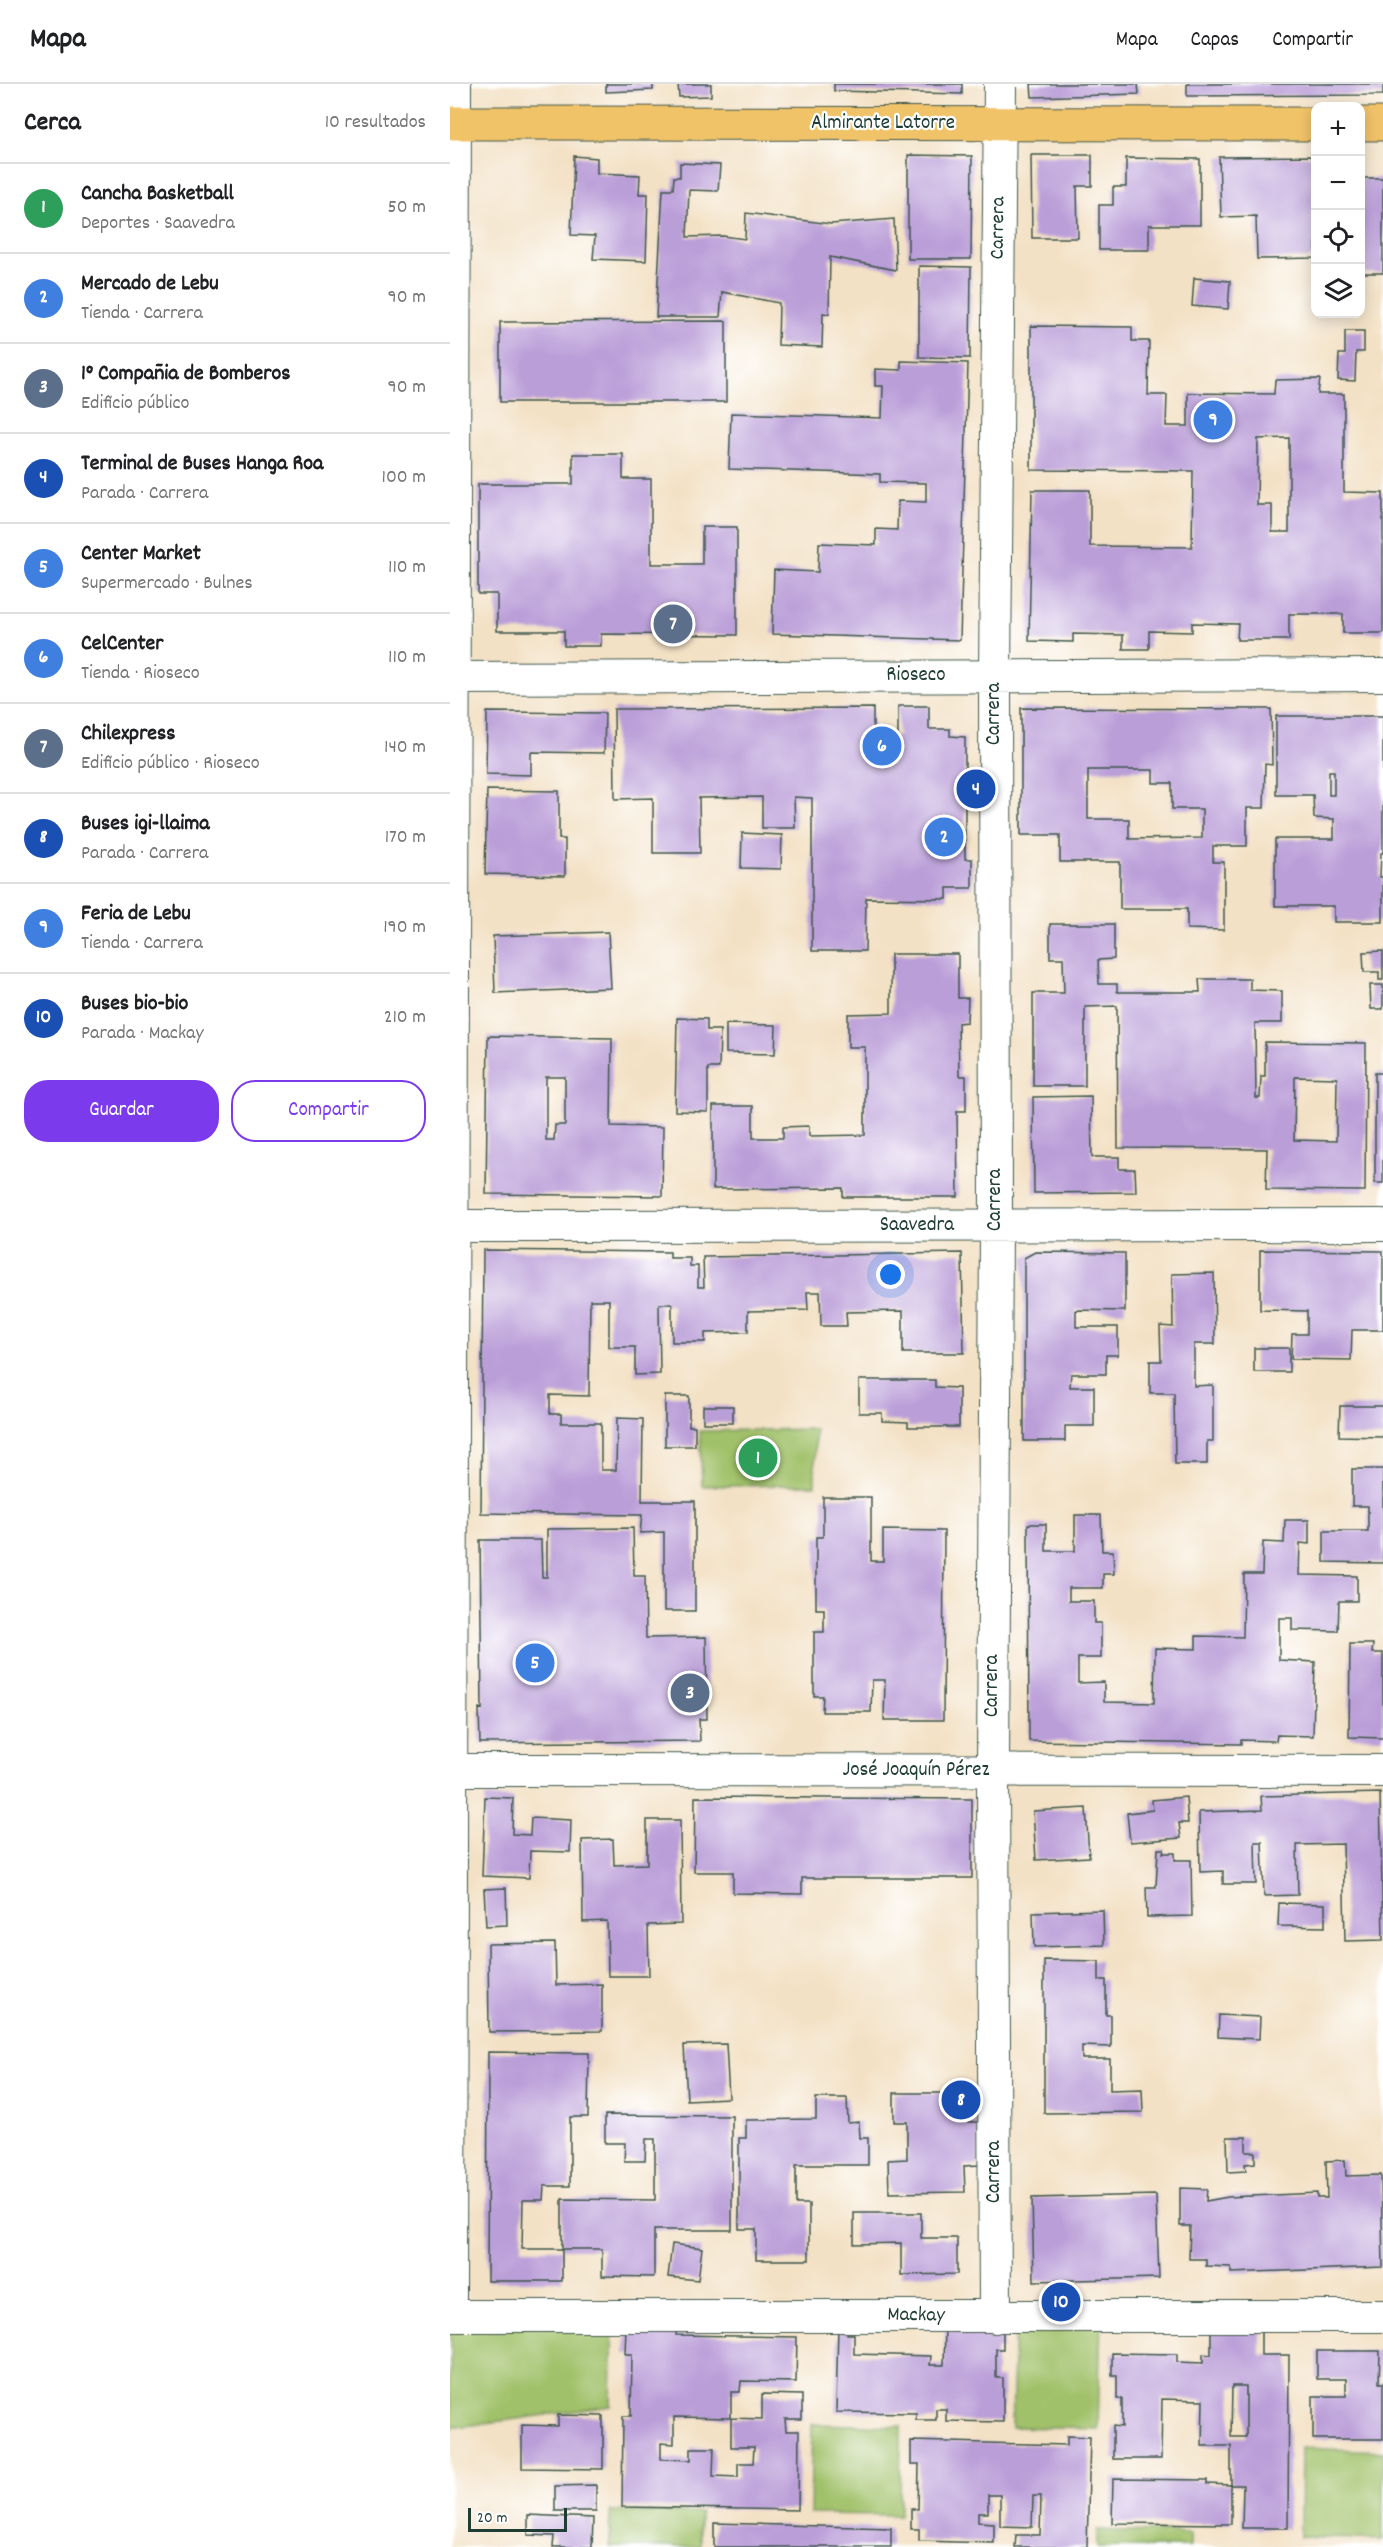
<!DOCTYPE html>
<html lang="es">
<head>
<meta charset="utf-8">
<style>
  :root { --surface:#fff; --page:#f6f6f6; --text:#202124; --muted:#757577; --line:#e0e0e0; --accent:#7c3aed }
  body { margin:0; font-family:Dekko,sans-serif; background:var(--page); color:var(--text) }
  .controls { position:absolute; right:18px; top:18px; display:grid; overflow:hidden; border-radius:12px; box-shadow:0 3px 15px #0003 }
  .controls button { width:54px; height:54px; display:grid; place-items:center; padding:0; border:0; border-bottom:2px solid var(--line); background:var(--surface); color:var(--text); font:30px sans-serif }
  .scale { position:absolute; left:18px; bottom:15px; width:99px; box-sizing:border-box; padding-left:6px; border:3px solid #1f3d34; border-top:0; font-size:16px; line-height:21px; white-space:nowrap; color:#1f3d34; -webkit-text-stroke:4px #fff; paint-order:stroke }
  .you { position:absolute; left:441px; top:1191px; width:21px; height:21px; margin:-15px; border:4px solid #fff; border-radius:50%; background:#1a73e8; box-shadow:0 0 0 9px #1a73e833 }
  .badge { display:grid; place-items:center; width:39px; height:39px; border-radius:50%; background:var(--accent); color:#fff; font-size:20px; font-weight:700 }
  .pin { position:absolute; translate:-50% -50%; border:3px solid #fff; box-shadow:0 2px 6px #0006 }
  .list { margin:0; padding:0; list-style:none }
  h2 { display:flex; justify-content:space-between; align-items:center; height:78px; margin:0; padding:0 24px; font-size:26px }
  h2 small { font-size:20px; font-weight:400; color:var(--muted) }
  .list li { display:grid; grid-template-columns:39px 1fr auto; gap:18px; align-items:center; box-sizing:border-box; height:90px; padding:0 24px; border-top:2px solid var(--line) }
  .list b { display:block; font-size:22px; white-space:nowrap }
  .list p { margin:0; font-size:20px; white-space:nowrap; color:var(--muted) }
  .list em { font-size:20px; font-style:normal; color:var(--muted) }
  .actions { display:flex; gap:12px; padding:18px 24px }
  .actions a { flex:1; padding:14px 0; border:2px solid var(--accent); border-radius:24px; text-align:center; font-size:21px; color:var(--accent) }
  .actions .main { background:var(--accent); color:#fff }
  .icon { flex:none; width:33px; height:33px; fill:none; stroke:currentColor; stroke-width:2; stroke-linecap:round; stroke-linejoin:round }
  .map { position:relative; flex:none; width:933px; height:2463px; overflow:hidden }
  header { display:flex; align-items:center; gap:36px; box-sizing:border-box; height:84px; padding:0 30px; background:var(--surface); border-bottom:2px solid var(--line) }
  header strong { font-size:28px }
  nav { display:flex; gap:33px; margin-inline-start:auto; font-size:21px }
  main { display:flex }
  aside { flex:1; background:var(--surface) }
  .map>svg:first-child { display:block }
  .green { fill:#a0c169; stroke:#607f4e; stroke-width:1.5 }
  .building { fill:#ba9ed8; fill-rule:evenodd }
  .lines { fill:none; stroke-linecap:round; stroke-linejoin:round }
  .minor-casing { stroke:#3f564a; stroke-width:34 }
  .major-casing { stroke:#3f564a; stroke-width:35 }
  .minor { stroke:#fff; stroke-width:32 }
  .major { stroke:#f1c369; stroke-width:33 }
  .labels { text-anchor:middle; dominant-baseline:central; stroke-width:4.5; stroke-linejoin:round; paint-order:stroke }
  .street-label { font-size:21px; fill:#1f3d34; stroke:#fff }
</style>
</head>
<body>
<header>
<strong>Mapa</strong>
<nav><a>Mapa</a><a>Capas</a><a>Compartir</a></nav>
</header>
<main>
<aside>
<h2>Cerca<small>10 resultados</small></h2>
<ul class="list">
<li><span class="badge" style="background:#2e9e5b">1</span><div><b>Cancha Basketball</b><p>Deportes · Saavedra</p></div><em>50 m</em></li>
<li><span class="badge" style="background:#3f7fe0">2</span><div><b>Mercado de Lebu</b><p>Tienda · Carrera</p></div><em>90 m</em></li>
<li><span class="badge" style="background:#5c6f8a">3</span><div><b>1° Compañia de Bomberos</b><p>Edificio público</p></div><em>90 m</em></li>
<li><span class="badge" style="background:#1a4fb4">4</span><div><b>Terminal de Buses Hanga Roa</b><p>Parada · Carrera</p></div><em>100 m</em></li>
<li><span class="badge" style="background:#3f7fe0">5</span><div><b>Center Market</b><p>Supermercado · Bulnes</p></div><em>110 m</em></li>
<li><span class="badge" style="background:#3f7fe0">6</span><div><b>CelCenter</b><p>Tienda · Rioseco</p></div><em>110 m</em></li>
<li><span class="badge" style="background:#5c6f8a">7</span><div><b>Chilexpress</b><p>Edificio público · Rioseco</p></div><em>140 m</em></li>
<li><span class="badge" style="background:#1a4fb4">8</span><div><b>Buses igi-llaima</b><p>Parada · Carrera</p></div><em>170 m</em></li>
<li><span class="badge" style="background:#3f7fe0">9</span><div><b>Feria de Lebu</b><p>Tienda · Carrera</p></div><em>190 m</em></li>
<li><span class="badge" style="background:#1a4fb4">10</span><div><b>Buses bio-bio</b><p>Parada · Mackay</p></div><em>210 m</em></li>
</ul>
<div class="actions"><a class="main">Guardar</a><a>Compartir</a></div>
</aside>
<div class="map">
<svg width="933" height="2463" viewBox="0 0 933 2463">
  <rect width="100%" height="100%" fill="#fff"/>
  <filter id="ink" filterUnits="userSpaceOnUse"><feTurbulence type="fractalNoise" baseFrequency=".0167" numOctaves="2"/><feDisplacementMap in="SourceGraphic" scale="12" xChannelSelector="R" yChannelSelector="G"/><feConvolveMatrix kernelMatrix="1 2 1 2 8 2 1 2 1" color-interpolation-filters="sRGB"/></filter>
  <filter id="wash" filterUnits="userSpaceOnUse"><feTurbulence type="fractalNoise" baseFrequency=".008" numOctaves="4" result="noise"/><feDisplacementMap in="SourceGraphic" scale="24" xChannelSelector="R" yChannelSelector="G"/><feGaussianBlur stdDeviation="1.35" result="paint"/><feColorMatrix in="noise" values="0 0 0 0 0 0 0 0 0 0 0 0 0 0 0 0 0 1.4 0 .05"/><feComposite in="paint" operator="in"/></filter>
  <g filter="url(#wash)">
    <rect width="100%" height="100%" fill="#f3e1c5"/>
    <path class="green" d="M365 1345V1401L252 1402 250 1347Z
      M163 2231 161 2322 0 2344V2232Z
      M651 2232 648 2345 562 2343 565 2233Z
      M362 2340 451 2342 450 2431 360 2430Z
      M851 2364 933 2367V2456L850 2453Z
      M160 2427 250 2429V2463H160Z
      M647 2446 740 2449V2463H647Z"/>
    <g id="blocks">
      <path class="building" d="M156 0H203V6L156 8Z
        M228 0H261V12L229 13Z
        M384 0H512V10L384 7Z
        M581 0H688L689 10 582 13Z
        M737 0H933V11L737 12Z
        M458 71 522 72 521 175H458Z
        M581 71H642V102H627L628 154H582Z
        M124 72 147 74V89L190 91 189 110H198L196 177 143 175 145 152 121 151Z
        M866 72V174L807 175 806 132 771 133 769 73Z
        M676 74 750 75V141H699V166H649V121H663V103H676Z
        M230 79 270 81 268 107 239 106 237 153 273 152 295 155 296 129 381 140 444 135 446 186 380 173 379 230 373 229 372 263 328 261 329 219 272 208 270 233H206L213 105H223L224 93H230Z
        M910 94H933V189H910Z
        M469 182 521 183 520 274 469 273Z
        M744 194 780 197 778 225 742 222Z
        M276 237V318H50V238Z
        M581 242 682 243V257H699L698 311H717L716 342H738V309L824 310 825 296 870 295 868 310H894V408L933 409V549H893V530H839V556H787L788 540 742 539V548L699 547V565H673V551L623 550V558L579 557 582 406H640V462L742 463 743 387 581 386ZM839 354V448H822V421H807L808 355Z
        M895 247H914V268H906L905 297 888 296 889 270H895Z
        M451 277 518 279 510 556 322 550 324 486 368 488 369 459 426 461V445L447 446 448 417 476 418V399L430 398V390L279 385 281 329 432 334 433 302H425V285L451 286Z
        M123 370H173V395H201V480H252V443H287V551L151 550V562H114V547H47V510H28V400H123Z
        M448 622H479V645H500V652L515 653V775H522V804H497V815L416 814 415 867H362V714L344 713 345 744H312V713L249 714 250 769H203V714L165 715 164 625 423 624V653L448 652Z
        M571 624 821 625 822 681 815 680 814 724H797V762H763V778H774V846L737 845V825H670V778H610V751H571ZM638 686H703V699H722V725H752V754L679 755V735H638Z
        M37 628 155 629 154 669 81 668V691L36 690Z
        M826 632H933V769H931L930 793H933V838H884V822H825V755H884V735L864 734 863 711H826ZM879 687H884V711H879Z
        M37 706 109 707V755H115V792L35 790Z
        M292 749 332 751 331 785 291 784Z
        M600 840H664V875L648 876 649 900H667V908H750L749 895H800V906L832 907V939H805L806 1014H810L811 992H815V958L916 959 915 1107 816 1106 817 1065 668 1064 667 922 635 923V1002H583V909H614L613 874H600ZM845 993 887 994 886 1057 844 1056Z
        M158 848 161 904 45 909 43 852Z
        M933 867V896H929V888H914L913 868Z
        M441 870H508V914H518L517 938 508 939 509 992H516V1027H507L508 1113H393V1104L263 1105V1022H303V1054H333V1043L359 1042V1052L415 1051V963H398V930L441 929Z
        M920 901H933V925H921Z
        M227 934 257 935V946H270L269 984H258V1028L225 1027Z
        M276 940 326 941 325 970 276 969Z
        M38 952 162 954 161 1042 213 1043 212 1112 36 1110ZM96 993H115V1041H105L104 1056H96Z
        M925 989H933V1099H925Z
        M641 1012 642 1073H669V1085H685L686 1108 584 1109 583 1013Z
        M33 1166 220 1168V1174H240V1182H248V1203H254L253 1173 512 1169 514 1269H453V1227L396 1228 397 1242H371L370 1208H357L358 1226 298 1227V1248L255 1249V1258H222V1220H209L210 1290 185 1291V1263H159V1216H140L139 1312 100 1311V1330H111V1339H151V1386H166L167 1334 193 1335 192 1417H245V1527H214V1448L190 1449 192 1431 31 1429Z
        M810 1166 933 1167V1246H902L901 1276 841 1275 842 1250H857V1227L810 1226Z
        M585 1168 675 1169V1227L626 1226V1243H668V1271H656V1290H621L620 1303H644V1342H615V1357H574V1174Z
        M764 1189 765 1260H744V1302L763 1301V1357H757V1380H725L724 1309H700V1277H711L710 1242 723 1243 722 1190Z
        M804 1264H839V1288H804Z
        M409 1296H485V1303L509 1304V1343H458V1338L432 1337V1329H409Z
        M215 1312H239V1342H245V1362H215Z
        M253 1322H283V1339H253Z
        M890 1322H933V1353L889 1352Z
        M902 1385H933V1479L874 1478V1447H918V1422H902Z
        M373 1413H421V1477H433V1446L494 1447 493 1636H434L435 1596H422L421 1628H372L373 1612H364V1548H374V1525H366V1453H373Z
        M625 1431H651L652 1467H663L664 1490H653V1504H619V1517H644V1539H651V1574H628V1599L654 1598V1618L704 1619 705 1564 746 1565V1552L793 1553 794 1490H812L813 1458 834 1459 835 1436H859V1460L850 1459 849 1491 907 1492V1517H889L888 1547 842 1546V1534H829V1576L865 1578 863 1652 827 1651 826 1657 791 1656V1660L579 1657 578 1440H596V1467H625Z
        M183 1444 184 1492H195L196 1554 256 1553 257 1635H249L250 1657 30 1659 29 1624 32 1625 30 1456H91L92 1493H97V1445Z
        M900 1560H923L922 1569H933V1654L899 1653Z
        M930 1709 933 1856 895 1857 893 1760 847 1761 848 1811 814 1812 812 1758H805L806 1800H773V1787L750 1788 749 1728 812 1726 811 1712Z
        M35 1713 63 1714 62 1750 80 1751 81 1734 121 1736 120 1768 80 1767 79 1794 32 1792Z
        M245 1713 522 1715V1794H352V1810L283 1809V1788H244Z
        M736 1713 738 1739H729L731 1754 680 1758 677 1729 703 1726 702 1716Z
        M636 1724 639 1773 586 1776 583 1727Z
        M197 1736H230L231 1840 198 1841 199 1892H158L157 1837 133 1838 132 1756 163 1755 164 1781 197 1780Z
        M708 1765H714L713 1769H725V1776H741L742 1832 697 1833 696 1803H706Z
        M56 1804 57 1841 36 1842 34 1805Z
        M829 1819 875 1820V1843L828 1842Z
        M653 1826 654 1861 584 1863 583 1828Z
        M105 1859 106 1901 152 1900V1947L39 1948 38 1860Z
        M594 1876 649 1877V1896H656V1931H661V1963L632 1962V1975H660V2006L692 2005 693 2028 594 2029Z
        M769 1931 810 1933 809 1955 768 1953Z
        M276 1960 279 2014 237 2016 234 1961Z
        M38 1968 139 1969 138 2033H120V2102H94L93 2116H73L72 2165H112V2197H37Z
        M444 2009H517V2038H529V2081L514 2082 515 2108 439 2109 438 2076 457 2075V2038H444Z
        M366 2014H397L398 2039 409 2038 410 2054H418V2081H346V2120H359V2176H306V2145H289V2054H296V2036L366 2035Z
        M155 2031 282 2032V2146H204V2193L152 2192V2165H112V2115L205 2116V2055H196L195 2077H174L175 2059H155Z
        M777 2053H796V2068H805V2079L795 2080 796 2087 778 2088Z
        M895 2076 896 2092 931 2091 933 2183 781 2189V2183L756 2182V2175H739L740 2142H730V2104L757 2105 756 2117 778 2113 867 2109V2114H877L876 2077Z
        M706 2111 709 2194 584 2197 582 2114Z
        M404 2129H471V2154H507V2190L451 2191V2159L404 2160Z
        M222 2160 252 2164 248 2196 218 2193Z
        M761 2240 811 2241V2271H839L838 2444H792L793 2401H781V2362H752L753 2316 712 2315 711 2375H663V2342L672 2343V2315H667V2291H662V2269L727 2270V2278L753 2279V2270L761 2271ZM782 2302H796V2353H781Z
        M388 2242 397 2243V2250H404V2270L481 2272 480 2281H494L495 2246 553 2247V2265H546V2294H553V2338L496 2337V2325H486V2336H466V2329L386 2328Z
        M176 2244 227 2245 226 2251 347 2253 346 2298 291 2297 290 2308H281V2334L224 2333V2360L211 2359V2375L241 2376V2364H264L263 2392 288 2393V2379H303L304 2363H281V2334L312 2335V2310L352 2311V2335H335L336 2347H349L348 2426 172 2423 173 2332H181L182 2270H175Z
        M867 2267H930L929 2299H933V2355H863V2312H896V2295H867Z
        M108 2331 153 2332V2385L72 2384V2341L108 2342Z
        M617 2352 640 2353 637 2463H565L566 2451H590L591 2412H583L582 2443 550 2442V2411H538V2429H528V2438L544 2439V2459L469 2457V2445H461V2425H468L469 2380H461V2357L617 2361Z
        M663 2395 757 2396V2400L781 2401V2440L662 2439Z
        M146 2401V2427H105V2402Z
        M78 2431 143 2434 142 2463H103L104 2452 78 2451Z
        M264 2439 441 2444V2463H264Z"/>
    </g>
  </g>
  <g filter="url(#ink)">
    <use href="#blocks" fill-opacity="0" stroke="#3f564a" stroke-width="1.5"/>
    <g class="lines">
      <g class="minor-casing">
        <path id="minor" d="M0 594 933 591
          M0 1142 933 1141
          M0 1686 933 1687
          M0 2213 5 0
          M0 2232H933
          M545 2233 543 1687 546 1142 545 592 550 0"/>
      </g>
      <g class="major-casing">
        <path id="major" d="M0 39 866 40
          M910 40H933"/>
      </g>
      <use href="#minor" class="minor"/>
      <use href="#major" class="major"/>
    </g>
  </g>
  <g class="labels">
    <g class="street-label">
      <text x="433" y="40">Almirante Latorre</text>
      <text transform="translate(549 144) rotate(-89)">Carrera</text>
      <text x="466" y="592">Rioseco</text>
      <text transform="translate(545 630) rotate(-90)">Carrera</text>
      <text transform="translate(546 1116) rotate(-90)">Carrera</text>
      <text x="467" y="1142">Saavedra</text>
      <text transform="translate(543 1602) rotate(-90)">Carrera</text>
      <text x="466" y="1687">José Joaquín Pérez</text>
      <text transform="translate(545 2088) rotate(-90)">Carrera</text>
      <text transform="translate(466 2232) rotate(1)">Mackay</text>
    </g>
  </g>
</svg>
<div class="controls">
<button>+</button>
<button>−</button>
<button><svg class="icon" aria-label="locate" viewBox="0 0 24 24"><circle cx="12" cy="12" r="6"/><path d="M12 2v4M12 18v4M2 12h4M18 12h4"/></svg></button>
<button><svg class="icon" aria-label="layers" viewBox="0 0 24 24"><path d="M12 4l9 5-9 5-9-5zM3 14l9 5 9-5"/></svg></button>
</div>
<div class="scale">20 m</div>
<div class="you"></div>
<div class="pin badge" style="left:308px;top:1374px;background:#2e9e5b">1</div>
<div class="pin badge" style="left:494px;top:753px;background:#3f7fe0">2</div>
<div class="pin badge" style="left:240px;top:1609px;background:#5c6f8a">3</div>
<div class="pin badge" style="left:526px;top:705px;background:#1a4fb4">4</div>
<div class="pin badge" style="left:85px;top:1579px;background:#3f7fe0">5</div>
<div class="pin badge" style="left:432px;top:662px;background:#3f7fe0">6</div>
<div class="pin badge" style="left:223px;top:540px;background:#5c6f8a">7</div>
<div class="pin badge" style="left:511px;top:2016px;background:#1a4fb4">8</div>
<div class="pin badge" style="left:763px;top:336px;background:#3f7fe0">9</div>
<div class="pin badge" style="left:611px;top:2218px;background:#1a4fb4">10</div>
</div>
</main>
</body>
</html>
